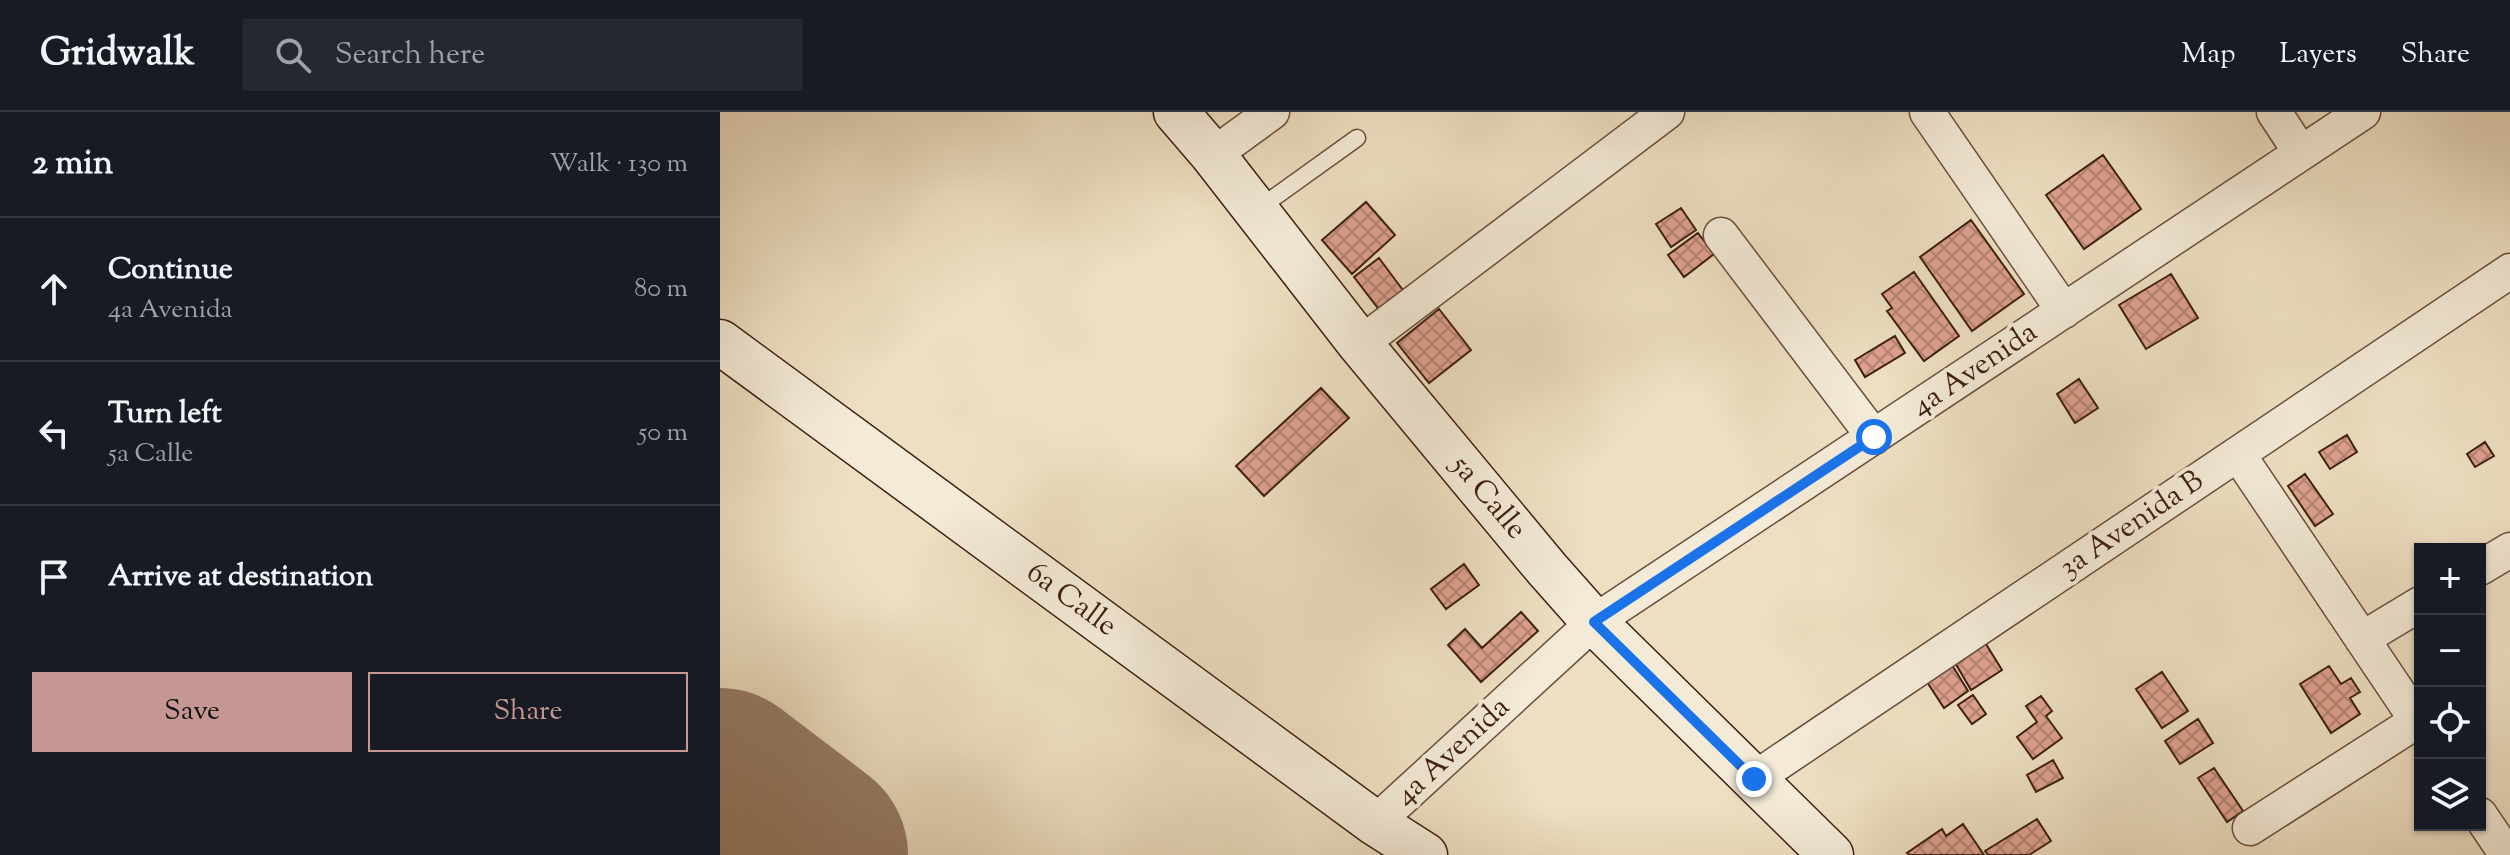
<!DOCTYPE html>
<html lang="en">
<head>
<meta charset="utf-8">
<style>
  :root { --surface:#171b24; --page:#242831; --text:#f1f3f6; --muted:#9ea1a6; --line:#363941; --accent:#c59692 }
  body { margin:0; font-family:"Sorts Mill Goudy",serif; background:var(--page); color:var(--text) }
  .controls { position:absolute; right:24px; bottom:24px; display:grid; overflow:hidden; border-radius:0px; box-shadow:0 2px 6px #0004 }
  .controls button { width:72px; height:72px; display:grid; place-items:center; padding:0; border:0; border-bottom:2px solid var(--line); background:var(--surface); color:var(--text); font:40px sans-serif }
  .stop { position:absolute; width:24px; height:24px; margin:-18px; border:6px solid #1a73e8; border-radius:50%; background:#fff }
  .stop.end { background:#1a73e8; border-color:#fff; box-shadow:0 2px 8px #0008 }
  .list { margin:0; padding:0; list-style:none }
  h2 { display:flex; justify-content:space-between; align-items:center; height:104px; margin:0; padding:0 32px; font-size:34px }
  h2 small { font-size:26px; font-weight:400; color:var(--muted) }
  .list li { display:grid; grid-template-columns:52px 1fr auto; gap:24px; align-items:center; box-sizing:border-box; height:144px; padding:0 32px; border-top:2px solid var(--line) }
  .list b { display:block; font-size:30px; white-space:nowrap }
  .list p { margin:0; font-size:26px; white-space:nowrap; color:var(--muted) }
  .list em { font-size:26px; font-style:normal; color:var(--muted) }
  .actions { display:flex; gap:16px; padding:24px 32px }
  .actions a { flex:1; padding:18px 0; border:2px solid var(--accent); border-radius:0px; text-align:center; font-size:28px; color:var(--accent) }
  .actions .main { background:var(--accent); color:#111 }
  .icon { flex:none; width:44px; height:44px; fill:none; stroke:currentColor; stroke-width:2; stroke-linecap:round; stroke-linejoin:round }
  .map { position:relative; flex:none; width:1790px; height:743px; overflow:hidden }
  header { display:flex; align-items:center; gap:48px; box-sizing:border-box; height:112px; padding:0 40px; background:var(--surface); border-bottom:2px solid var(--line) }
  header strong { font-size:38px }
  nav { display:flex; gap:44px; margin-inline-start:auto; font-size:28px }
  .search { width:560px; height:72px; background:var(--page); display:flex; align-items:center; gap:20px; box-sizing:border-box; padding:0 28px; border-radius:0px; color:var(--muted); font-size:30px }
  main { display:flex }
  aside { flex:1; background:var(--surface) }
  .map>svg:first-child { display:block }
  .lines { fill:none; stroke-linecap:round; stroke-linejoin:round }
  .runway { stroke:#967e6a; stroke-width:200 }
  .building { fill:url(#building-cross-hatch); stroke:#3e1e11; stroke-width:2 }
  .lane-casing { stroke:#6a4e3d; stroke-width:19 }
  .street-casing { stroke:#6a4e3d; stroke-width:37 }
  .secondary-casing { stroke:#3e1e11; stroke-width:47 }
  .lane { stroke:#f3ead7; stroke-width:16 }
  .street { stroke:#f3ead7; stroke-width:34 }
  .secondary { stroke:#f3ead7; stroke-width:44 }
  .route { stroke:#1a73e8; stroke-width:10 }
  .labels { text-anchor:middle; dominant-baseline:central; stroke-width:8; stroke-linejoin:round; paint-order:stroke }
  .street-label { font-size:30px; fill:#3e1e11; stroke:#f3ead7 }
</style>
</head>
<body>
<header>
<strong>Gridwalk</strong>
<div class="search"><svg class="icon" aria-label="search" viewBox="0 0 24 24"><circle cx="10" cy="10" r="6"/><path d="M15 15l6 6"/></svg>Search here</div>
<nav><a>Map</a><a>Layers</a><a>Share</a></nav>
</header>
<main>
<aside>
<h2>2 min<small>Walk · 130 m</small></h2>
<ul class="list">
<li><svg class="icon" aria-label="ahead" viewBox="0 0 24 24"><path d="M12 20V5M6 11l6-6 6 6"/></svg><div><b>Continue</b><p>4a Avenida</p></div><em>80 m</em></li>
<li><svg class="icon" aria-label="left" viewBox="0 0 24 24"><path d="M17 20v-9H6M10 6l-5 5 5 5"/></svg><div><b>Turn left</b><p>5a Calle</p></div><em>50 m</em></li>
<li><svg class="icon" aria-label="arrive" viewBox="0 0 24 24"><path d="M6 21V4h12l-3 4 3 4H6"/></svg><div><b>Arrive at destination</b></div></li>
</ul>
<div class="actions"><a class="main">Save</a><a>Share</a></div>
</aside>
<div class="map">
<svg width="1790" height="743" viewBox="0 0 1790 743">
  <defs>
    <pattern id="building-cross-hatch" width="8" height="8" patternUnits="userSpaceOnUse" patternTransform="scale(2)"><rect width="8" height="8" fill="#dea18f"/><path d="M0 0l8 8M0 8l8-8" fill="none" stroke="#b58373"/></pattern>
  </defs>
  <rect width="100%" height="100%" fill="#eddfc2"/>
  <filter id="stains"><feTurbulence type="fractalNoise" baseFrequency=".0025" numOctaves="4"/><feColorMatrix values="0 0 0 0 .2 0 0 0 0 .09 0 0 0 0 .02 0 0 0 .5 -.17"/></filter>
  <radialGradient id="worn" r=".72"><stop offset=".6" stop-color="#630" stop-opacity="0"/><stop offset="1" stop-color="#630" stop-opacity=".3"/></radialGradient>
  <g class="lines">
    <path class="runway" d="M0 676 88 743"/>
  </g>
  <path class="building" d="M1383 43 1421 97 1364 137 1326 83Z
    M646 90 675 123 632 162 602 128Z
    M961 96 976 118 951 135 936 112Z
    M1251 108 1304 182 1252 219 1200 145Z
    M978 121 994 142 964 165 948 143Z
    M659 146 691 189 667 208 634 165Z
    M1194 160 1239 224 1204 249 1167 199 1172 196 1162 182Z
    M1451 162 1478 206 1426 237 1399 193Z
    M719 197 751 238 709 271 677 231Z
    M1175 224 1185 241 1145 265 1135 248Z
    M1359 267 1378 296 1355 311 1337 282Z
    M601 276 629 306 544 384 516 354Z
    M1627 323 1637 340 1610 357 1599 340Z
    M1765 330 1774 344 1755 355 1747 342Z
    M1585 362 1613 402 1595 414 1568 374Z
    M744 452 759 473 726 497 711 477Z
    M801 500 818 519 761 570 728 533 745 517 762 536Z
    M1261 524 1282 558 1251 578 1230 542Z
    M1232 553 1248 579 1224 596 1207 570Z
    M1609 554 1621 572 1631 566 1640 580 1630 586 1640 602 1611 621 1580 572Z
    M1442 560 1468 599 1442 616 1416 577Z
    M1253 583 1266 602 1252 612 1238 593Z
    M1321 584 1332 599 1326 604 1342 626 1313 647 1297 625 1317 610 1306 594Z
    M1478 607 1493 631 1460 652 1445 629Z
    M1333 648 1343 666 1316 680 1307 663Z
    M1494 656 1523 699 1507 710 1478 666Z
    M1317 707 1331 729 1309 743H1268L1265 739Z
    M1243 712 1264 743H1189L1187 741 1222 717 1226 724Z"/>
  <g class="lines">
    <g class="lane-casing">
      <path id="lane" d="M538 97 637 26"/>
    </g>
    <g class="street-casing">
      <path id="street" d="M1207 0 1344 199
        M1554 0 1581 41
        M493 43 552 0
        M1001 123 1154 325
        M640 232 947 0
        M1518 342 1700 613
        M1760 456 1790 438
        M1642 527 1700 492
        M1034 667 1790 159
        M1760 703 1787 743
        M655 711 874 510 1643 0
        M1530 716 1697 609"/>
    </g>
    <g class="secondary-casing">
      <path id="secondary" d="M456 0 493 43 640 232 827 457 874 510 1111 743
        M0 230 655 711 705 743"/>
    </g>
    <use href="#lane" class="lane"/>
    <use href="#street" class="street"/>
    <use href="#secondary" class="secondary"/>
  </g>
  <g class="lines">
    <path class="route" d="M1034 667 874 510 1154 325"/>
  </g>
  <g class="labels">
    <g class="street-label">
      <text transform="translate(1255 258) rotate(-34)">4a Avenida</text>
      <text transform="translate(768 386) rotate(50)">5a Calle</text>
      <text transform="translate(1412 413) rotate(-34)">3a Avenida B</text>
      <text transform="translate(351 488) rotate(36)">6a Calle</text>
      <text transform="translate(733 640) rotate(-43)">4a Avenida</text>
    </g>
  </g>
  <rect width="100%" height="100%" filter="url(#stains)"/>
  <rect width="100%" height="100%" fill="url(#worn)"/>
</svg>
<div class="controls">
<button>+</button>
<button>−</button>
<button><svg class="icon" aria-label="locate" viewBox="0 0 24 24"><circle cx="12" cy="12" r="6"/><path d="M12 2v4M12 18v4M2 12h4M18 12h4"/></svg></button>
<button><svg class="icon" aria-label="layers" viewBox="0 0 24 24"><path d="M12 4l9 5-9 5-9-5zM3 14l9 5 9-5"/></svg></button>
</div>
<div class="stop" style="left:1154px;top:325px"></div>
<div class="stop end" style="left:1034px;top:667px"></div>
</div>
</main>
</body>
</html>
